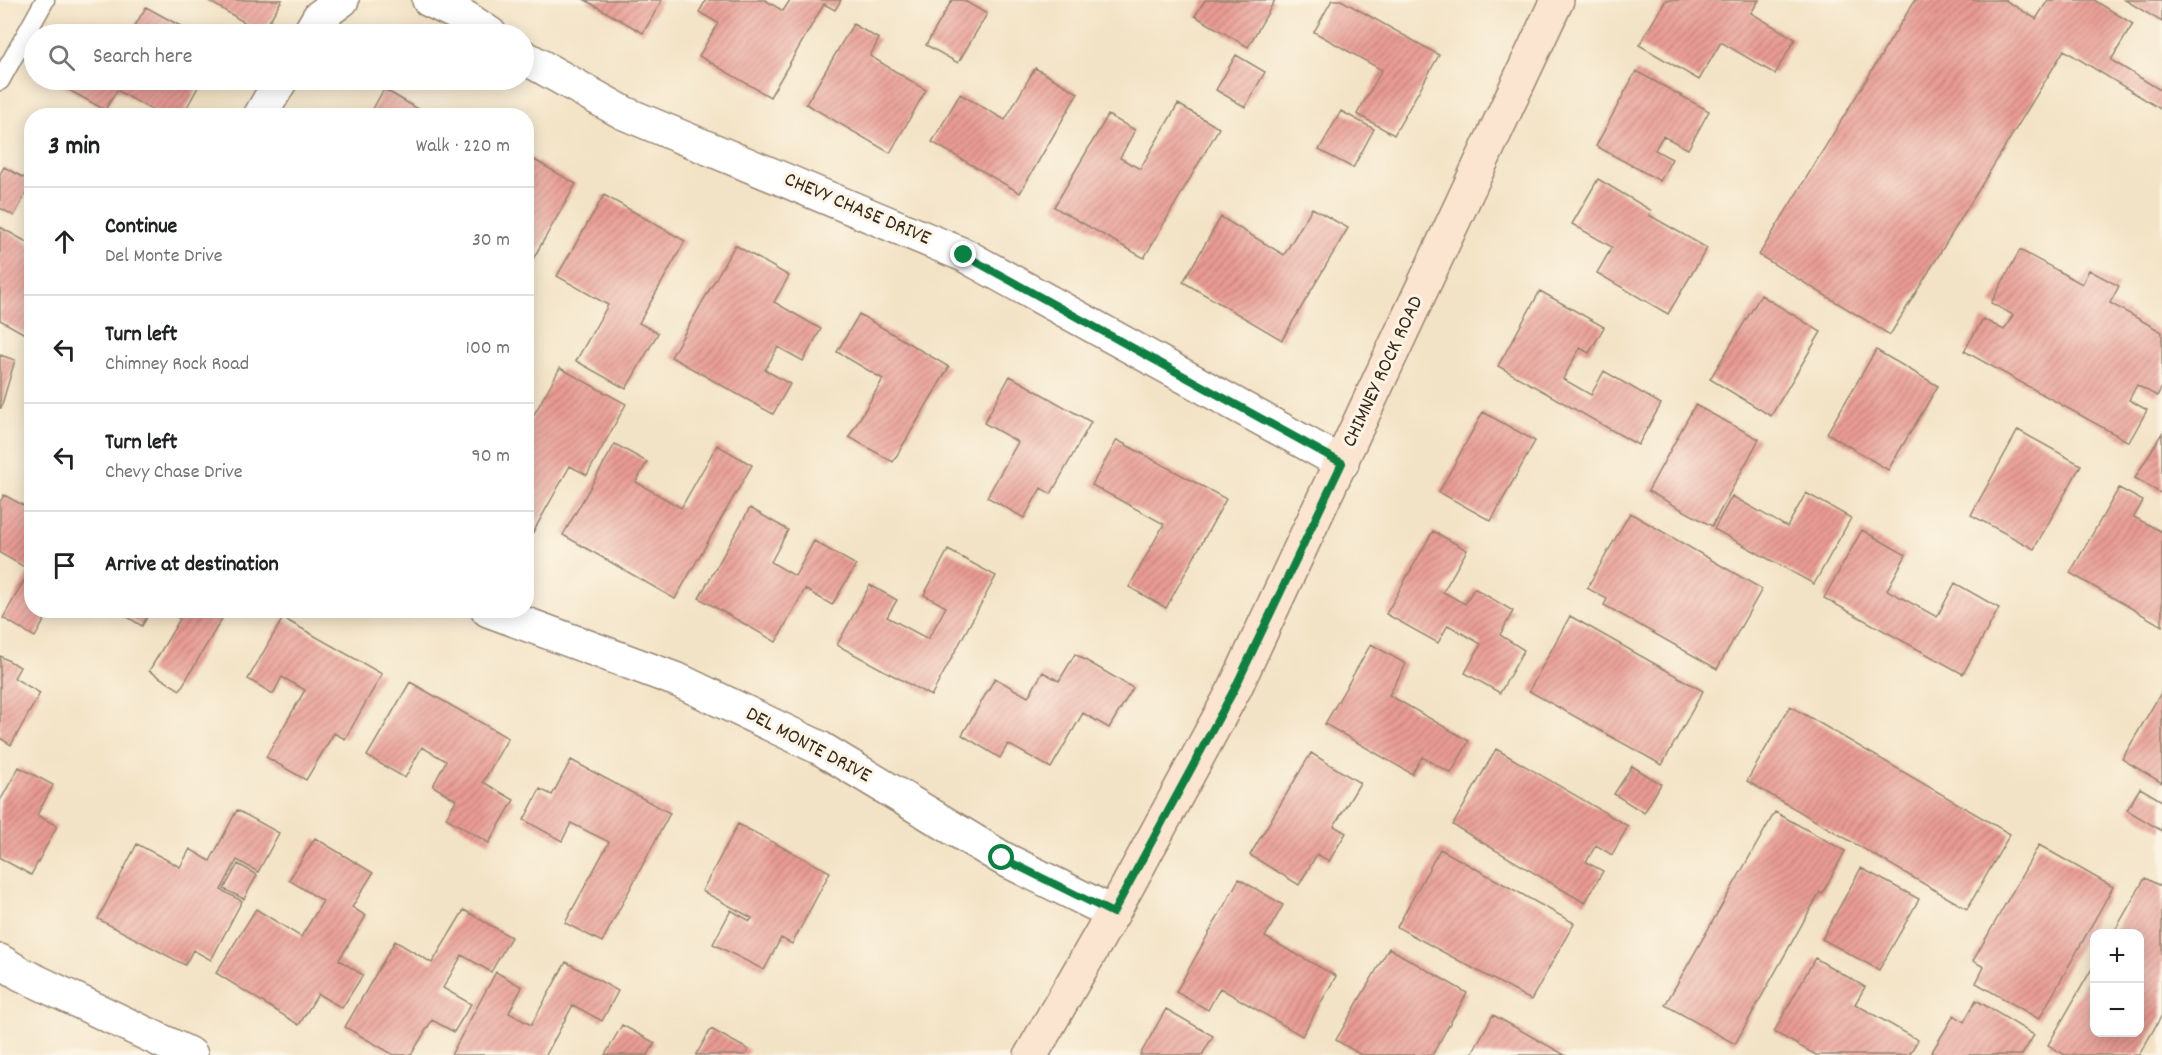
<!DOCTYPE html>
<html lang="en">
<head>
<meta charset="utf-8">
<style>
  :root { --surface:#fff; --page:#f6f6f6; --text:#202124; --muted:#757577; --line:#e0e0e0 }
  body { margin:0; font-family:Dekko,sans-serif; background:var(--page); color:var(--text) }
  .controls { position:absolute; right:18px; bottom:18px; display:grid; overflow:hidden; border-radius:12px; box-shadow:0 3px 15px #0003 }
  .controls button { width:54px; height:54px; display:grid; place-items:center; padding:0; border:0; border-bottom:2px solid var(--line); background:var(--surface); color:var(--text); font:30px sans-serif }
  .stop { position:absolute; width:18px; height:18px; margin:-14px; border:4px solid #0b8043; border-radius:50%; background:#fff }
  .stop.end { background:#0b8043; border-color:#fff; box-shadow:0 2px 6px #0008 }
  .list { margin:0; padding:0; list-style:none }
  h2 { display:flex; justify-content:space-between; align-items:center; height:78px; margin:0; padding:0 24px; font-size:26px }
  h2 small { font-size:20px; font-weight:400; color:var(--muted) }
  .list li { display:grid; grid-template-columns:39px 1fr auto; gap:18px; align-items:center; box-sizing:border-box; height:108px; padding:0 24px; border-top:2px solid var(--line) }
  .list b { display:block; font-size:22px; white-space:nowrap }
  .list p { margin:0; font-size:20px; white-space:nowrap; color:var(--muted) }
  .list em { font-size:20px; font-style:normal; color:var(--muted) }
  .icon { flex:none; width:33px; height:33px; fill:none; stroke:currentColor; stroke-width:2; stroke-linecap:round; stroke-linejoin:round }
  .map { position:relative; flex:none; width:2162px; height:1055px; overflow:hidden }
  .search { position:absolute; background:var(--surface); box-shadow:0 3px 15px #0003; left:24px; top:24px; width:510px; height:66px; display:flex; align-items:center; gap:15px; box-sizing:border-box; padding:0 21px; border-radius:33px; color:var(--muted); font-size:22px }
  .panel { position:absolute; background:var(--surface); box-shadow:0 3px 15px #0003; left:24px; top:108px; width:510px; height:510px; border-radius:24px }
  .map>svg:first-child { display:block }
  .building { fill:url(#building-hatch) }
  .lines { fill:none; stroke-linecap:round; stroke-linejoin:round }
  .lane-casing { stroke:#978672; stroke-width:21 }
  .street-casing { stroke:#978672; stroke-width:36 }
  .secondary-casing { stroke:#978672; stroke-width:36 }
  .lane { stroke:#fff; stroke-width:18 }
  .street { stroke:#fff; stroke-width:33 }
  .secondary { stroke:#fce5d0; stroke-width:33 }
  .route { stroke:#0b8043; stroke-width:8 }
  .labels { text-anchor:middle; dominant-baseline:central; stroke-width:6; stroke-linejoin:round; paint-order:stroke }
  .street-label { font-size:21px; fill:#3b2a1e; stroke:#fcf5e5 }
</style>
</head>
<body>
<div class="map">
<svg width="2162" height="1055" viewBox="0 0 2162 1055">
  <defs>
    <pattern id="building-hatch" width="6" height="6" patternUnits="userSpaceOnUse" patternTransform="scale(1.5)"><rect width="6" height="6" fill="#e99b94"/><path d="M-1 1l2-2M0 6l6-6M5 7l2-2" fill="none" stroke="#be7f78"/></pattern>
  </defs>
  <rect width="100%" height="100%" fill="#fcf5e5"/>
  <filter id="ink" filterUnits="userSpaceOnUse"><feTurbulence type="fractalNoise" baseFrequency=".0167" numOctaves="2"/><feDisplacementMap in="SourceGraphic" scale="12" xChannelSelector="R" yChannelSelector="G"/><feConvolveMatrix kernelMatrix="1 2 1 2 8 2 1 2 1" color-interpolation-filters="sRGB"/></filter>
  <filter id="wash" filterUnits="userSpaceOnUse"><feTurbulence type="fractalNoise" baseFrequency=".008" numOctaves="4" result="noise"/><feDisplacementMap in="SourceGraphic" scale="24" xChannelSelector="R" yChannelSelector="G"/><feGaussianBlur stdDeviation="1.35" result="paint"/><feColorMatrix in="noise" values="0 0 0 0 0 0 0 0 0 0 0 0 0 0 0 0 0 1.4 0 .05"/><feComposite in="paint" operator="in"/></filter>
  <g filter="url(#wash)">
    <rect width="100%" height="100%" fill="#f3e3c6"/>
    <g id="blocks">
      <path class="building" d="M207 0H282L262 33Z
        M585 0H662L643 33Z
        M706 0H765L783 11 790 0H841L835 10 824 4 770 97 699 56 718 23 699 12Z
        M952 0H963L987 14 958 63 926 45Z
        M1205 0H1275L1248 47 1195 16Z
        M1332 0H1341L1439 55 1394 135 1357 114 1382 70 1314 32Z
        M1666 0H1759L1751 13 1795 39 1775 74 1721 42 1699 80 1639 45Z
        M1915 0H2005L2036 19 2048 0H2094L2133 24 2111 60 2162 91V110L2064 50 1890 335 1759 255Z
        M2125 0H2162V22Z
        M146 7 195 34H130Z
        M853 24 879 39 870 56 926 90 890 153 806 104Z
        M1236 55 1265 72 1245 107 1216 90Z
        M1035 68 1078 93 1020 193 932 142 960 94 1005 120Z
        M1636 71 1709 111 1688 149 1663 136 1655 150 1672 159 1660 181 1596 146Z
        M51 80H114L120 83 122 80H202L182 116H162L117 90 105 110Z
        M384 89 430 116H369Z
        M1178 104 1219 128 1144 258 1054 207 1108 115 1135 130 1120 158 1140 169Z
        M1341 111 1374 129 1353 168 1319 150Z
        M526 155 576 184 530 264 526 262Z
        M4 167 32 182 14 216 0 208V174Z
        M1598 179 1652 211 1649 215 1707 248 1668 314 1597 273 1612 247 1572 224Z
        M604 195 685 241 639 323 658 333 626 389 576 361 608 305 557 276Z
        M1312 208 1348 228 1282 340 1183 282 1221 217 1284 255Z
        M0 227 32 245V338L0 320Z
        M735 245 789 276 774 302 821 329 803 361 778 347 765 370 790 384 773 414 671 357Z
        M2020 250 2082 284 2089 270 2119 286 2110 303 2162 332V387L2157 396 2137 385 2129 400 2147 410 2129 442 1964 351 1983 319 2004 330 2013 315 1991 303Z
        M1540 291 1604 327 1589 353 1580 348 1563 379 1591 395 1604 371 1661 404 1638 445 1498 366Z
        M1761 295 1821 332 1771 416 1710 379Z
        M859 314 949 367 893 462 849 437 883 379 837 352Z
        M1876 350 1938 386 1888 470 1827 433Z
        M0 355 15 360 1 408H0Z
        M560 368 626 404 587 475 570 466 532 534 526 531V429Z
        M1010 376 1091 422 1051 494 1041 488 1024 518 987 497 1018 442 984 423Z
        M1695 405 1759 439 1712 526 1648 491Z
        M1483 412 1535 441 1491 521 1439 492Z
        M2018 430 2081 465 2034 549 1971 515Z
        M2162 433V494L2135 478Z
        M1117 440 1226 499 1166 608 1129 587 1164 524 1092 485Z
        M615 444 647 462 636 482 681 508 717 445 752 465 675 599 563 535Z
        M2119 488 2143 501 2134 517 2162 532V626L2070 573Z
        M1806 493 1851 518 1814 584 1714 529 1732 496 1787 527Z
        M4 495 32 510V610H50L35 637 3 618 30 570 0 553V502Z
        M750 508 788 530 771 562 795 576 814 541 856 565 832 605 805 589 776 642 699 598Z
        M1630 513 1762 589 1717 669 1604 605 1607 599 1587 588Z
        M1862 530 1906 555 1887 590 1937 617 1955 583 1999 608 1963 674 1824 598Z
        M1433 531 1467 550 1443 592 1465 604 1474 588 1513 611 1500 635 1524 650 1500 693 1465 673 1481 644 1448 625 1438 643 1386 614Z
        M948 550 996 576 931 696 837 645 870 585 897 600 887 617 928 639 946 607 924 595Z
        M116 610H151L142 626Z
        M165 610H227L180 690 149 671 180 619Z
        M1570 616 1703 691 1662 765 1529 691Z
        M283 618 382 674 345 739 334 733 306 780 266 757 305 690 282 677 273 694 248 679Z
        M1371 644 1406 664 1389 695 1469 741 1451 773 1422 757 1412 774 1325 724Z
        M1075 654 1133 688 1109 728 1083 713 1051 768 1008 744 1000 758 962 735 995 678 1028 697 1043 672 1059 681Z
        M0 656 20 667 14 678 40 693 11 745 0 738Z
        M410 682 508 738 483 782 514 800 489 843 446 818 456 800 433 786 446 761 422 747 405 778 367 756Z
        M2162 691V783L2122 759Z
        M1790 706 2010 834 1967 909 1747 781Z
        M1496 749 1628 826 1612 855 1596 845 1586 862 1603 871 1585 903 1453 825Z
        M1311 753 1360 783 1334 826 1346 833 1329 861 1317 854 1299 885 1250 855Z
        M571 760 670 813 602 942 565 923 609 842 571 823 562 841 524 820 540 789 552 795Z
        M1632 766 1661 784 1644 813 1614 794Z
        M19 767 53 785 37 815 57 826 31 875 0 858V801Z
        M2140 788 2162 801V831L2127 810Z
        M237 810 279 833 258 872 237 860 221 890 242 901 211 960 193 950 185 965 98 919 137 844 180 867 190 849 210 861Z
        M1775 812 1845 851 1822 894 1820 892 1735 1044 1665 1005Z
        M738 824 830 872 792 944 781 938 764 970 713 944 731 910 750 921 752 918 702 891Z
        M315 838 373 873 352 907 366 916 339 960 363 975 342 1008 318 994 299 1025 216 973 256 909 301 937 323 901 289 880Z
        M2039 845 2113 887 2039 1019 1976 983 1984 967 1973 961Z
        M1440 849 1574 923 1531 1000 1397 927Z
        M238 864 257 875 244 899 224 889Z
        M1861 868 1919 899 1879 970 1822 939Z
        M2145 878 2162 887V1015L2139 1055H2065L2048 1045 2094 965V1032H2140V934H2113Z
        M1239 879 1283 905 1265 937 1336 976 1302 1036 1220 988 1208 1010 1176 992Z
        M464 910 511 937 491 972 462 955 443 988 471 1004 454 1032 432 1020 411 1055H394L345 1027 395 941 432 963Z
        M1389 948 1467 993 1432 1055H1361L1336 1040Z
        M1815 958 1865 987 1855 1004 1918 1040 1909 1055H1816L1774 1032Z
        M566 962 618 991 602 1021 573 1005 546 1055H451L496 972 522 987 509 1013 531 1025Z
        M1976 1000 2034 1035 2022 1055H1930L1954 1015 1964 1022Z
        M1166 1009 1213 1036 1202 1055H1140Z
        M1493 1015 1565 1055H1471Z
        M622 1025 655 1043 648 1055H605Z
        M711 1029 749 1050 746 1055H696Z"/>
    </g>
  </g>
  <g filter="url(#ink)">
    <use href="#blocks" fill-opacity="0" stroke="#978672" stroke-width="1.5"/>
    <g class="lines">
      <g class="lane-casing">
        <path id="lane" d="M0 81 45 0"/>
      </g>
      <g class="street-casing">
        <path id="street" d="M429 0 466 18 490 34
          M309 34 319 17 342 0
          M524 57 624 113 964 255 1342 463
          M260 116 281 80
          M488 610 680 681 820 748 1002 858 1113 913
          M0 961 21 974 191 1055"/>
      </g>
      <g class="secondary-casing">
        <path id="secondary" d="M1031 1055 1113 913 1235 688 1557 0"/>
      </g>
      <use href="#lane" class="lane"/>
      <use href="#street" class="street"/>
      <use href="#secondary" class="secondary"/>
    </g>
  </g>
  <g class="lines" filter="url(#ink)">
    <path class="route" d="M964 255 1342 463 1235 688 1113 913 1002 858"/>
  </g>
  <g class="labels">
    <g class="street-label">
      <text transform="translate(857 210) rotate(23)">CHEVY CHASE DRIVE</text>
      <text transform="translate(1384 372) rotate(-65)">CHIMNEY ROCK ROAD</text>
      <text transform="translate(808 746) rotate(28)">DEL MONTE DRIVE</text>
    </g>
  </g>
</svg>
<div class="controls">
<button>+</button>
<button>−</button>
</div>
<div class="stop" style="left:1002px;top:858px"></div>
<div class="stop end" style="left:964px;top:255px"></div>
<div class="search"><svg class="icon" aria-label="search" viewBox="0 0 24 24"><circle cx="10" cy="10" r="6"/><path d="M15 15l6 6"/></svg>Search here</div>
<section class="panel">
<h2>3 min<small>Walk · 220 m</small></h2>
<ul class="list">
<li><svg class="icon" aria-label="ahead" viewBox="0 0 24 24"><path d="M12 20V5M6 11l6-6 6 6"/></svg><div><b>Continue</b><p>Del Monte Drive</p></div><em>30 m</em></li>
<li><svg class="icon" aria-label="left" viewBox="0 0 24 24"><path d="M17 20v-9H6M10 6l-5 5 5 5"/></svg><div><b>Turn left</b><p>Chimney Rock Road</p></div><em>100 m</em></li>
<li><svg class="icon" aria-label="left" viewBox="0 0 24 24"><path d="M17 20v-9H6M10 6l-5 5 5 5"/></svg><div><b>Turn left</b><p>Chevy Chase Drive</p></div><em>90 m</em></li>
<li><svg class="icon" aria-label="arrive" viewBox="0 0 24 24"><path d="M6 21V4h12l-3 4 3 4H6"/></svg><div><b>Arrive at destination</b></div></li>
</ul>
</section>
</div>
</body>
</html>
